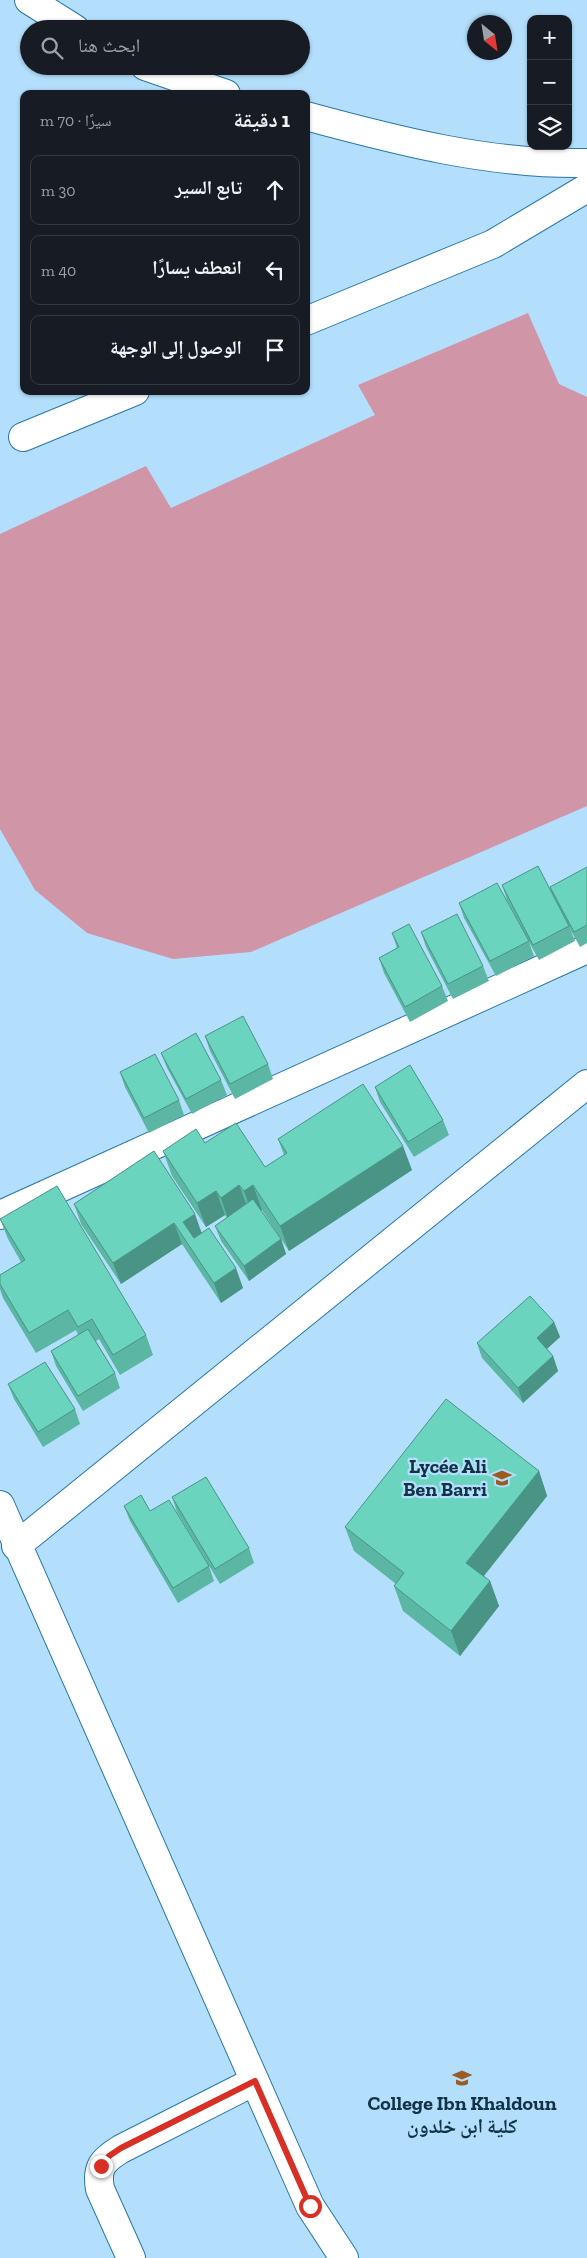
<!DOCTYPE html>
<html lang="ar">
<head>
<meta charset="utf-8">
<style>
  :root { --surface:#171b24; --page:#20242c; --text:#f1f3f6; --muted:#9ea1a6; --line:#363941 }
  body { margin:0; font-family:"Zilla Slab","Noto Naskh Arabic",serif; background:var(--page); color:var(--text); direction:rtl }
  .controls { position:absolute; right:15px; top:15px; display:grid; overflow:hidden; border-radius:10px; box-shadow:0 1px 4px #0004 }
  .controls button { width:45px; height:45px; display:grid; place-items:center; padding:0; border:0; border-bottom:1px solid var(--line); background:var(--surface); color:var(--text); font:25px sans-serif }
  .compass { position:absolute; left:467px; top:15px; width:45px; height:45px; border-radius:50%; background:var(--surface); box-shadow:0 1px 4px #0004; rotate:150deg }
  .stop { position:absolute; width:15px; height:15px; margin:-11px; border:4px solid #d93025; border-radius:50%; background:#fff }
  .stop.end { background:#d93025; border-color:#fff; box-shadow:0 1px 5px #0008 }
  .list { margin:0; padding:0; list-style:none }
  h2 { display:flex; justify-content:space-between; align-items:center; height:65px; margin:0; padding:0 20px; font-size:21px }
  h2 small { font-size:16px; font-weight:400; color:var(--muted) }
  .list li { display:grid; grid-template-columns:32px 1fr auto; gap:15px; align-items:center; box-sizing:border-box; height:70px; margin:0 10px 10px; padding:0 10px; border:1px solid var(--line); border-radius:10px }
  .list b { display:block; font-size:19px; white-space:nowrap }
  .list em { font-size:16px; font-style:normal; color:var(--muted) }
  .icon { flex:none; width:28px; height:28px; fill:none; stroke:currentColor; stroke-width:2; stroke-linecap:round; stroke-linejoin:round }
  .map { position:relative; flex:none; width:587px; height:2258px; overflow:hidden; direction:ltr }
  .search { position:absolute; background:var(--surface); box-shadow:0 1px 4px #0004; left:20px; top:20px; width:290px; height:55px; display:flex; align-items:center; gap:12px; box-sizing:border-box; padding:0 18px; border-radius:28px; color:var(--muted); font-size:19px }
  .panel { position:absolute; background:var(--surface); box-shadow:0 1px 4px #0004; left:20px; top:90px; width:290px; height:305px; border-radius:10px; direction:rtl }
  .map>svg:first-child { display:block }
  .park { fill:#d095a7 }
  .lines { fill:none; stroke-linecap:round; stroke-linejoin:round }
  .minor-casing { stroke:#2877a5; stroke-width:30 }
  .minor { stroke:#fff; stroke-width:28 }
  .wall { fill:#5bb6a3 }
  .shaded-wall { fill:#4a9485 }
  .building { fill:#6ad4be; stroke:#4a9485 }
  .route { stroke:#d93025; stroke-width:6 }
  .labels { text-anchor:middle; dominant-baseline:central; stroke-width:4.5; stroke-linejoin:round; paint-order:stroke }
  .poi-label { font-size:20px; font-weight:bold; fill:#123246; stroke:#b3dffd; text-anchor:end }
</style>
</head>
<body>
<div class="map">
<svg width="587" height="2258" viewBox="0 0 587 2258">
  <rect width="100%" height="100%" fill="#b3dffd"/>
  <path class="park" d="M528 313 559 384 587 397V806L251 952 173 959 87 933 35 890 0 829V534L146 466 171 508 375 415 358 385Z"/>
  <g class="lines">
    <g class="minor-casing">
      <path id="minor" d="M29 0 75 29
        M145 66 226 94
        M306 116C398 141 491 165 587 163
        M306 321 493 244 587 188
        M23 437 135 391
        M0 1215 587 949
        M0 1505 310 2206 344 2258
        M16 1546 587 1084
        M131 2258 100 2189C96 2167 103 2160 121 2149L255 2081"/>
    </g>
    <use href="#minor" class="minor"/>
  </g>
  <path class="wall" d="M587 867V943L580 947 570 929 575 941 539 960 529 942 534 956 496 976 464 918 459 903 522 928 507 900 502 885 552 894 550 887Z
    M421 932 483 966 489 981 453 999 426 947Z
    M392 933 442 986 448 1001 410 1022 384 973 379 958 397 948Z
    M205 1036 268 1064 273 1079 235 1099 210 1051Z
    M161 1053 221 1080 227 1095 192 1114 167 1068Z
    M120 1072 179 1100 184 1115 149 1133 125 1087Z
    M375 1087 443 1120 449 1135 414 1157 380 1102Z
    M278 1139 412 1170 289 1251 262 1210 261 1211 281 1239 286 1254 249 1281 221 1241 215 1226 227 1218 225 1215 206 1227 172 1176 163 1151 205 1143 265 1167 284 1155Z
    M154 1151 202 1233 243 1288 221 1303 182 1244 121 1284 81 1224 74 1204Z
    M0 1219 146 1335 153 1355 120 1375 99 1339 96 1341 115 1373 120 1388 83 1411 56 1366 51 1351 78 1335 76 1330 36 1353 3 1298 0 1289V1275L21 1262 8 1239Z
    M554 1322 560 1337 547 1349 553 1356 558 1371 523 1403 482 1358 477 1343Z
    M8 1384 75 1409 80 1424 43 1447 14 1399Z
    M539 1471 547 1496 484 1576 490 1581 499 1606 460 1656 403 1611 394 1586 396 1584 354 1551 345 1527Z
    M172 1497 249 1548 254 1563 220 1584 177 1512Z
    M124 1506 150 1511 209 1566 214 1581 178 1603 130 1521Z"/>
  <path class="shaded-wall" d="M403 1146 412 1170 289 1251 280 1226Z
    M239 1185 248 1209 229 1222 221 1198Z
    M253 1185 262 1210 253 1216 244 1191Z
    M216 1191 225 1215 206 1227 197 1203Z
    M195 1214 202 1234 190 1242 183 1222Z
    M174 1223 182 1244 121 1284 113 1263Z
    M281 1239 286 1254 249 1281 244 1266Z
    M236 1268 243 1288 221 1303 214 1283Z
    M554 1322 560 1337 542 1353 537 1338Z
    M553 1356 558 1371 523 1403 518 1388Z
    M539 1471 547 1496 475 1587 466 1563Z
    M490 1581 499 1606 460 1656 451 1631Z"/>
  <path class="building" d="M538 866 569 926 533 945 502 885Z
    M587 867V925L574 932 550 887Z
    M497 883 529 941 490 961 459 903Z
    M457 914 483 966 448 984 421 932Z
    M409 924 442 986 405 1007 379 958 399 947 392 933Z
    M243 1016 268 1064 230 1084 205 1036Z
    M196 1033 221 1080 186 1099 161 1053Z
    M155 1054 179 1100 144 1118 120 1072Z
    M410 1065 443 1120 408 1142 375 1087Z
    M363 1084 403 1146 280 1226 253 1185 244 1191 239 1185 221 1198 216 1191 197 1203 163 1151 196 1129 205 1143 236 1123 265 1167 287 1153 278 1139Z
    M154 1151 195 1214 183 1222 194 1238 209 1228 236 1268 214 1283 174 1223 113 1263 74 1204Z
    M57 1186 146 1335 113 1355 92 1319 78 1327 68 1310 29 1333 0 1284V1275L25 1260 0 1219Z
    M253 1199 281 1239 244 1266 215 1226Z
    M530 1296 554 1322 537 1338 553 1356 518 1388 477 1343Z
    M88 1329 115 1373 78 1396 51 1351Z
    M45 1362 75 1409 38 1432 8 1384Z
    M446 1399 539 1471 466 1563 490 1581 451 1631 394 1586 404 1573 345 1527Z
    M206 1477 249 1548 215 1569 172 1497Z
    M141 1495 150 1511 169 1500 209 1566 173 1588 124 1506Z"/>
  <g class="lines">
    <path class="route" d="M101 2166 109 2156 121 2148 255 2081 310 2206"/>
  </g>
  <defs>
    <g id="school-bare" transform="scale(1.5)"><path d="M0-5L7-2L0 1L-7-2ZM-4 1L0 2.5L4 1V4Q0 6-4 4Z" fill="#9b5c24" stroke="#b3dffd" stroke-width="2.5" paint-order="stroke"/></g>
  </defs>
  <g fill-rule="evenodd">
    <use href="#school-bare" x="502" y="1478"/>
    <use href="#school-bare" x="462" y="2078"/>
  </g>
  <g class="labels">
    <g class="poi-label">
      <text x="487" y="1466">Lycée Ali<tspan x="487" dy="23">Ben Barri</tspan></text>
      <text x="462" y="2103" text-anchor="middle">College Ibn Khaldoun<tspan x="462" dy="23">كلية ابن خلدون</tspan></text>
    </g>
  </g>
</svg>
<div class="controls">
<button>+</button>
<button>−</button>
<button><svg class="icon" aria-label="layers" viewBox="0 0 24 24"><path d="M12 4l9 5-9 5-9-5zM3 14l9 5 9-5"/></svg></button>
</div>
<svg class="compass" viewBox="-18 -18 36 36"><path d="M0-13l5 13h-10z" fill="#e53935"/><path d="M0 13l5-13h-10z" fill="#9ea1a6"/></svg>
<div class="stop" style="left:310px;top:2206px"></div>
<div class="stop end" style="left:101px;top:2166px"></div>
<div class="search"><svg class="icon" aria-label="search" viewBox="0 0 24 24"><circle cx="10" cy="10" r="6"/><path d="M15 15l6 6"/></svg>ابحث هنا</div>
<section class="panel">
<h2>1 دقيقة<small>سيرًا · 70 m</small></h2>
<ul class="list">
<li><svg class="icon" aria-label="ahead" viewBox="0 0 24 24"><path d="M12 20V5M6 11l6-6 6 6"/></svg><div><b>تابع السير</b></div><em>30 m</em></li>
<li><svg class="icon" aria-label="left" viewBox="0 0 24 24"><path d="M17 20v-9H6M10 6l-5 5 5 5"/></svg><div><b>انعطف يسارًا</b></div><em>40 m</em></li>
<li><svg class="icon" aria-label="arrive" viewBox="0 0 24 24"><path d="M6 21V4h12l-3 4 3 4H6"/></svg><div><b>الوصول إلى الوجهة</b></div></li>
</ul>
</section>
</div>
</body>
</html>
